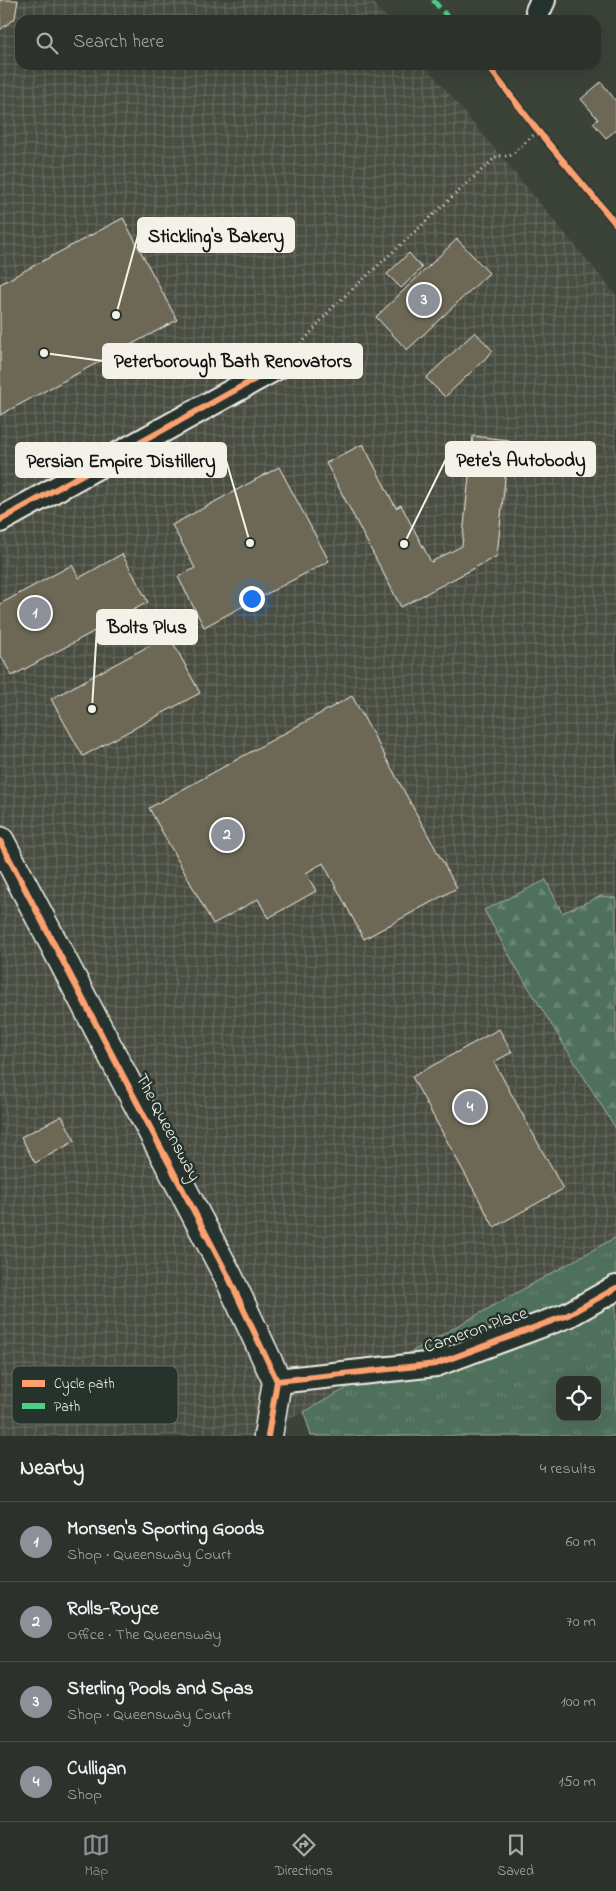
<!DOCTYPE html>
<html lang="en">
<head>
<meta charset="utf-8">
<style>
  :root { --surface:#2c322b; --page:#383e37; --text:#f1f3f6; --muted:#a6aaa9; --line:#484d47; --accent:#8c9099 }
  body { margin:0; font-family:"Indie Flower",sans-serif; background:var(--page); color:var(--text) }
  .controls { position:absolute; right:15px; bottom:15px; display:grid; overflow:hidden; border-radius:10px; box-shadow:0 5px 20px #0002 }
  .controls button { width:45px; height:45px; display:grid; place-items:center; padding:0; border:0; border-bottom:1px solid var(--line); background:var(--surface); color:var(--text); font:25px sans-serif }
  .you { position:absolute; left:251px; top:598px; width:18px; height:18px; margin:-12px; border:4px solid #fff; border-radius:50%; background:#1a73e8; box-shadow:0 0 0 8px #1a73e833 }
  .badge { display:grid; place-items:center; width:32px; height:32px; border-radius:50%; background:var(--accent); color:#fff; font-size:16px; font-weight:700 }
  .pin { position:absolute; translate:-50% -50%; border:2px solid #fff; box-shadow:0 1px 5px #0006 }
  .list { margin:0; padding:0; list-style:none }
  h2 { display:flex; justify-content:space-between; align-items:center; height:65px; margin:0; padding:0 20px; font-size:21px }
  h2 small { font-size:16px; font-weight:400; color:var(--muted) }
  .list li { display:grid; grid-template-columns:32px 1fr auto; gap:15px; align-items:center; box-sizing:border-box; height:80px; padding:0 20px; border-top:1px solid var(--line) }
  .list b { display:block; font-size:19px; white-space:nowrap }
  .list p { margin:0; font-size:16px; white-space:nowrap; color:var(--muted) }
  .list em { font-size:16px; font-style:normal; color:var(--muted) }
  .icon { flex:none; width:28px; height:28px; fill:none; stroke:currentColor; stroke-width:2; stroke-linecap:round; stroke-linejoin:round }
  .map { position:relative; flex:none; width:616px; height:1436px; overflow:hidden }
  .search { position:absolute; background:var(--surface); box-shadow:0 5px 20px #0002; left:15px; right:15px; top:15px; height:55px; display:flex; align-items:center; gap:12px; box-sizing:border-box; padding:0 18px; border-radius:15px; color:var(--muted); font-size:19px }
  .sheet { height:385px; background:var(--surface) }
  nav { display:flex; justify-content:space-around; align-items:center; box-sizing:border-box; height:70px; border-top:1px solid var(--line); background:var(--surface); font-size:14px; color:var(--muted) }
  nav a { display:grid; justify-items:center; gap:2px }
  nav .on { color:var(--accent) }
  .map>svg:first-child { display:block }
  .industrial { fill:url(#industrial-grid) }
  .grass { fill:url(#grass-tufts); stroke:#a2b0a2; fill-rule:evenodd }
  .forest { fill:url(#forest-firs); stroke:#a2b0a2 }
  .building { fill:#6d6756; stroke:#f4f1e8 }
  .lines { fill:none; stroke-linecap:round; stroke-linejoin:round }
  .street-casing { stroke:#f4f1e8; stroke-width:28 }
  .secondary-casing { stroke:#f4f1e8; stroke-width:31 }
  .path { stroke:#f4f1e8; stroke-width:3; stroke-dasharray:1 4; stroke-linecap:butt }
  .street { stroke:#26332d; stroke-width:24 }
  .secondary { stroke:#26332d; stroke-width:28 }
  .quiet { stroke:#4dcf88; stroke-width:5; stroke-dasharray:10 5; stroke-linecap:butt }
  .cycleway-casing { stroke:#26332d; stroke-width:9 }
  .cycleway { stroke:#fca06f; stroke-width:6 }
  .labels { text-anchor:middle; dominant-baseline:central; stroke-width:5; stroke-linejoin:round; paint-order:stroke }
  .street-label { font-size:18px; fill:#f4f1e8; stroke:#26332d }
  .key { fill:#26332d; stroke:#646c65; stroke-width:1 }
  .key-label { font-size:14px; fill:#f4f1e8 }
  .leader { fill:none; stroke:#f4f1e8; stroke-width:2 }
  .callout-dot { fill:#f4f1e8; stroke:#26332d; stroke-width:2 }
  .callout { fill:#f4f1e8; stroke:#f4f1e8; stroke-width:2 }
  .callout-label { font-size:19px; text-anchor:middle; font-weight:bold; fill:#111 }
</style>
</head>
<body>
<div class="map">
<svg width="616" height="1436" viewBox="0 0 616 1436">
  <defs>
    <pattern id="industrial-grid" width="8" height="8" patternUnits="userSpaceOnUse" patternTransform="scale(1.25)"><rect width="8" height="8" fill="#4a4e42"/><path d="M0 4h8M4 0v8" fill="none" stroke="#65685d"/></pattern>
    <pattern id="grass-tufts" width="24" height="20" patternUnits="userSpaceOnUse" patternTransform="scale(1.25)"><rect width="24" height="20" fill="#4f705b"/><path d="M3 7l-1-3M5 7V3M7 7l1-3M15 17l-1-3M17 17v-4M19 17l1-3" fill="none" stroke="#698573"/></pattern>
    <pattern id="forest-firs" width="22" height="20" patternUnits="userSpaceOnUse" patternTransform="scale(1.25)"><rect width="22" height="20" fill="#4f705b"/><path d="M5 1l3.5 6h-7zM16 11l3.5 6h-7z" fill="#698573"/></pattern>
  </defs>
  <rect width="100%" height="100%" fill="#3b4339"/>
  <filter id="ink" filterUnits="userSpaceOnUse"><feTurbulence type="fractalNoise" baseFrequency=".02" numOctaves="2"/><feDisplacementMap in="SourceGraphic" scale="10" xChannelSelector="R" yChannelSelector="G"/><feConvolveMatrix kernelMatrix="1 2 1 2 8 2 1 2 1" color-interpolation-filters="sRGB"/></filter>
  <g filter="url(#ink)">
    <path class="industrial" d="M0 0H371L388 20H20V65H425L616 295V898L601 896 562 913 514 964 616 1129V1237L260 1436H0Z"/>
    <path class="grass" d="M616 1237V1436H311L304 1412ZM560 1380H597V1417H560Z"/>
    <path class="forest" d="M546 880 562 913 601 896 616 898V1129L514 964 484 910Z"/>
    <path class="building" d="M0 0H18L15 18 0 30Z
      M601 82 616 101V130L606 138 593 123 598 119 581 99Z
      M123 218 177 320 0 415V284Z
      M457 239 489 273 407 350 376 317Z
      M409 253 422 268 401 288 387 274Z
      M475 332 493 351 445 397 426 378Z
      M473 436 509 440 497 556 401 607 326 463 363 444 396 508 401 505 431 562 462 546Z
      M279 467 329 561 204 627 178 577 195 568 172 525Z
      M122 554 148 602 12 676 0 654V604L72 565 79 578Z
      M169 635 200 693 83 756 51 699Z
      M352 696 457 888 364 939 323 863 306 873 316 891 268 918 258 899 213 924 149 808Z
      M499 1029 512 1052 494 1062 563 1189 494 1227 412 1077Z
      M62 1116 75 1141 35 1163 21 1137Z"/>
    <g class="lines">
      <g class="street-casing">
        <path id="street" d="M538 11 543 0
          M0 520 286 362
          M277 1381 436 1364 568 1315 616 1288"/>
      </g>
      <g class="secondary-casing">
        <path id="secondary" d="M0 841 228 1276 277 1381 268 1436"/>
      </g>
      <path class="path" d="M301 344 332 308 497 156H510L538 131"/>
      <use href="#street" class="street"/>
      <use href="#secondary" class="secondary"/>
      <path class="quiet" d="M433 0 450 20"/>
      <g class="cycleway-casing">
        <path id="cycleway" d="M487 65 538 131 616 224
          M0 520 286 362
          M0 841 228 1276 277 1381 268 1436
          M277 1381 436 1364 568 1315 616 1288"/>
      </g>
      <use href="#cycleway" class="cycleway"/>
    </g>
  </g>
  <g class="labels">
    <g class="street-label">
      <text transform="translate(167 1128) rotate(62)">The Queensway</text>
      <text transform="translate(476 1331) rotate(-19)">Cameron Place</text>
    </g>
  </g>
  <rect x="12" y="1366" width="166" height="58" rx="8" class="key"/>
  <rect x="22" y="1380" width="23" height="7" fill="#fca06f"/>
  <rect x="22" y="1403" width="23" height="6" fill="#4dcf88"/>
  <g class="key-label">
    <text x="54" y="1388">Cycle path</text>
    <text x="54" y="1411">Path</text>
  </g>
  <path class="leader" d="M116 315L138 235M44 353L103 361M404 544L446 459M250 543L226 460M92 709L97 627"/>
  <g class="callout-dot">
    <circle cx="116" cy="315" r="5"/>
    <circle cx="44" cy="353" r="5"/>
    <circle cx="404" cy="544" r="5"/>
    <circle cx="250" cy="543" r="5"/>
    <circle cx="92" cy="709" r="5"/>
  </g>
  <g class="callout">
    <rect x="138" y="218" width="156" height="34" rx="5"/>
    <rect x="103" y="344" width="259" height="34" rx="5"/>
    <rect x="446" y="442" width="149" height="34" rx="5"/>
    <rect x="16" y="443" width="210" height="34" rx="5"/>
    <rect x="97" y="610" width="100" height="34" rx="5"/>
  </g>
  <g class="callout-label">
    <text x="216" y="242">Stickling's Bakery</text>
    <text x="233" y="367">Peterborough Bath Renovators</text>
    <text x="521" y="466">Pete's Autobody</text>
    <text x="121" y="467">Persian Empire Distillery</text>
    <text x="147" y="633">Bolts Plus</text>
  </g>
</svg>
<div class="controls">
<button><svg class="icon" aria-label="locate" viewBox="0 0 24 24"><circle cx="12" cy="12" r="6"/><path d="M12 2v4M12 18v4M2 12h4M18 12h4"/></svg></button>
</div>
<div class="you"></div>
<div class="pin badge" style="left:35px;top:613px">1</div>
<div class="pin badge" style="left:227px;top:835px">2</div>
<div class="pin badge" style="left:424px;top:300px">3</div>
<div class="pin badge" style="left:470px;top:1107px">4</div>
<div class="search"><svg class="icon" aria-label="search" viewBox="0 0 24 24"><circle cx="10" cy="10" r="6"/><path d="M15 15l6 6"/></svg>Search here</div>
</div>
<section class="sheet">
<h2>Nearby<small>4 results</small></h2>
<ul class="list">
<li><span class="badge">1</span><div><b>Monsen's Sporting Goods</b><p>Shop · Queensway Court</p></div><em>60 m</em></li>
<li><span class="badge">2</span><div><b>Rolls-Royce</b><p>Office · The Queensway</p></div><em>70 m</em></li>
<li><span class="badge">3</span><div><b>Sterling Pools and Spas</b><p>Shop · Queensway Court</p></div><em>100 m</em></li>
<li><span class="badge">4</span><div><b>Culligan</b><p>Shop</p></div><em>150 m</em></li>
</ul>
</section>
<nav>
<a class="on"><svg class="icon" aria-label="map" viewBox="0 0 24 24"><path d="M3 6l6-2 6 2 6-2v14l-6 2-6-2-6 2zM9 4v14M15 6v14"/></svg>Map</a>
<a><svg class="icon" aria-label="directions" viewBox="0 0 24 24"><path d="M12 3l9 9-9 9-9-9zM9 14v-3h6M13 9l2 2-2 2"/></svg>Directions</a>
<a><svg class="icon" aria-label="saved" viewBox="0 0 24 24"><path d="M7 4h10v16l-5-4-5 4z"/></svg>Saved</a>
</nav>
</body>
</html>
